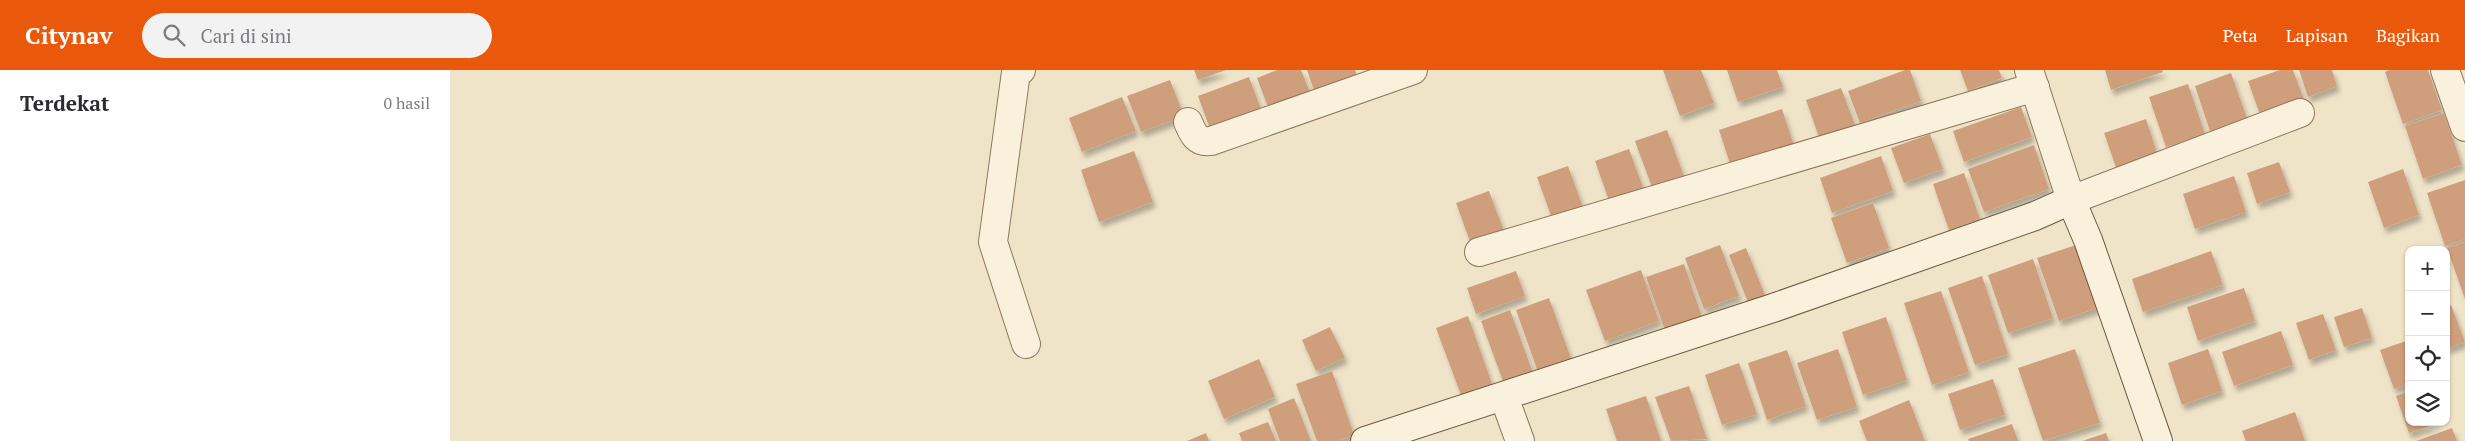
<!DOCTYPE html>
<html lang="id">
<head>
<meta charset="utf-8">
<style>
  :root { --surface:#fff; --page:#f2f2f3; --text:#2b2b33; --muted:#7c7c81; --line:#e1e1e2; --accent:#ea580c }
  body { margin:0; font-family:"PT Serif",serif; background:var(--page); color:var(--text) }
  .controls { position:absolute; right:15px; bottom:15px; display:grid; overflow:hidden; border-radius:10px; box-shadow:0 1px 4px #0004 }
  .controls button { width:45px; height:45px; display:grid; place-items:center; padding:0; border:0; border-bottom:1px solid var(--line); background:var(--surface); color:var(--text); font:25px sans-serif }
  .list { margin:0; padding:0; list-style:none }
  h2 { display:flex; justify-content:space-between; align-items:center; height:65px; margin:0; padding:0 20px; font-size:21px }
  h2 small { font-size:16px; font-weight:400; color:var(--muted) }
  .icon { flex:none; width:28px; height:28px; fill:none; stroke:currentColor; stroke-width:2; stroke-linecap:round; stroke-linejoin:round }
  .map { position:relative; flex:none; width:2015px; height:371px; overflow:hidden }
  header { display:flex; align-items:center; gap:30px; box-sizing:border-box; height:70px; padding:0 25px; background:var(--accent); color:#fff }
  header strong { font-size:24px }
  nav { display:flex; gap:28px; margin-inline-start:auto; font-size:18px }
  .search { width:350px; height:45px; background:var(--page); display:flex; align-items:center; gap:12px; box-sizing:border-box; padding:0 18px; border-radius:28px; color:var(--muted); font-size:19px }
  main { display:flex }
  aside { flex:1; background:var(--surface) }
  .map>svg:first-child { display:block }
  .building { fill:#cf9f7d; filter:url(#shadow) }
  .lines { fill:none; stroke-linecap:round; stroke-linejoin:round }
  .street-casing { stroke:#8d765c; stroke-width:30 }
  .secondary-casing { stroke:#6f573f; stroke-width:30 }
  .street { stroke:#faf1dc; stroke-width:28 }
  .secondary { stroke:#faf1dc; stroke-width:28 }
</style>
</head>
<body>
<header>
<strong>Citynav</strong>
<div class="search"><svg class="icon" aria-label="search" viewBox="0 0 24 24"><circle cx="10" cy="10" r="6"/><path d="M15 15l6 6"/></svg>Cari di sini</div>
<nav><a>Peta</a><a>Lapisan</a><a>Bagikan</a></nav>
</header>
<main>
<aside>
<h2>Terdekat<small>0 hasil</small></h2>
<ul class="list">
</ul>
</aside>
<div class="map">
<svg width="2015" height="371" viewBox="0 0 2015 371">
  <defs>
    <filter id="shadow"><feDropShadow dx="3" dy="5.5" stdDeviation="2.5" flood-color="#0004"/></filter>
  </defs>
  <rect width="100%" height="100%" fill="#f0e4c8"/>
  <path class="building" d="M744 0H776L748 10Z
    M827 0H851L863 30 821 45 807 8Z
    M857 0H905L910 13 867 29Z
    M1213 0H1251L1264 33 1230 46Z
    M1277 0H1327L1333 17 1288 32Z
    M1455 0H1460L1471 31 1410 53 1398 21Z
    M1510 0H1549L1552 8 1518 21Z
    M1655 0H1712L1713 2 1661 20Z
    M1830 0H1843L1856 35 1812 50 1798 11Z
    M1849 0H1882L1887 16 1858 27Z
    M1939 0H1978L1992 40 1953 54 1935 2Z
    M1781 3 1799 54 1762 67 1745 16Z
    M799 7 814 47 763 67 748 26Z
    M720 10 734 46 691 62 677 26Z
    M1738 14 1755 64 1716 77 1699 27Z
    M1391 18 1407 60 1371 73 1356 30Z
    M672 27 686 61 632 82 619 48Z
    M1571 37 1582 67 1514 92 1503 61Z
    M1332 39 1346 82 1283 103 1269 60Z
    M1994 43 2012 95 1973 109 1955 56Z
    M1696 49 1708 86 1667 100 1654 63Z
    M1217 60 1235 109 1203 120 1185 71Z
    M1480 64 1493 99 1454 113 1441 78Z
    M1584 75 1599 119 1534 142 1518 99Z
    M1179 79 1195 123 1161 136 1145 91Z
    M684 81 703 132 649 152 631 100Z
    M1431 86 1443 121 1382 143 1370 108Z
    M1829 92 1840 122 1807 134 1797 103Z
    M1118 96 1135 143 1104 154 1087 107Z
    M1953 99 1969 145 1934 158 1918 112Z
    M1514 103 1530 149 1499 160 1483 114Z
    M1784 106 1796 142 1745 159 1733 124Z
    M2015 110V169L1995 176 1977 123Z
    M1039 121 1055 164 1022 177 1006 133Z
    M1423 133 1439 178 1397 193 1381 148Z
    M2015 172V229L1997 178Z
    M1629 174 1650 237 1609 251 1587 188Z
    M1270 175 1289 226 1254 239 1235 188Z
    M1296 178 1317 230 1300 237 1279 185Z
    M1761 181 1773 215 1693 242 1682 209Z
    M1583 189 1603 248 1558 263 1538 205Z
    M1234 194 1253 250 1216 263 1196 207Z
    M1191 200 1209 251 1155 271 1136 220Z
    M1066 201 1075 226 1026 244 1017 218Z
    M1532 206 1558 284 1525 295 1498 218Z
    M1794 218 1805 251 1748 271 1737 237Z
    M1491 221 1519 302 1482 315 1454 233Z
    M1099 228 1122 291 1088 302 1066 240Z
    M2001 235 2015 272 1996 279V237Z
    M1912 238 1922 268 1894 277 1884 247Z
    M1060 240 1083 303 1054 314 1031 251Z
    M1873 244 1886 280 1859 290 1846 253Z
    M1018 246 1042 314 1011 325 986 258Z
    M1436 247 1457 310 1413 325 1392 262Z
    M880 257 895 288 866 301 852 270Z
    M1831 261 1843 295 1784 316 1772 282Z
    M1959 270V314L1944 319 1930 280Z
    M1388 279 1407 337 1367 350 1347 293Z
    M1625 279 1650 353 1593 371 1568 298Z
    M1758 279 1772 321 1732 335 1718 293Z
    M1337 280 1356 336 1317 350 1298 293Z
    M809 289 825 327 774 349 758 311Z
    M1289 293 1307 344 1272 355 1255 305Z
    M882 301 904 365 887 371H867L846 314Z
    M1543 309 1555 345 1510 360 1498 324Z
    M1239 316 1257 369 1221 371 1205 327Z
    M1959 321V352L1989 353 1959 363 1946 326Z
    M1196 326 1211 371H1167L1156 339Z
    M844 328 861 371H830L818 339Z
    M1459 330 1475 371H1417L1409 351Z
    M1845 342 1855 371H1796L1792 361Z
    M818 352 826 371H792L789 363Z
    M1562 354 1568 371H1519L1518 369Z
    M2002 358 2007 371H1966Z
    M756 363 759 371H737Z
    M1656 363 1659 371H1632Z"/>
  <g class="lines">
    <g class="street-casing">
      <path id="street" d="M571 0 566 2 543 172 576 274
        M1579 0 1621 130 1850 43
        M1995 0 2015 57
        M738 52C743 64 747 73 761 71L963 0
        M1029 182 1585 17
        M1054 327 1070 371"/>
    </g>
    <g class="secondary-casing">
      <path id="secondary" d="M915 371 1323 238 1585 146 1621 130 1638 170 1708 371"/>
    </g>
    <use href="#street" class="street"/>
    <use href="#secondary" class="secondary"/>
  </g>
</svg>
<div class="controls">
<button>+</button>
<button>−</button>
<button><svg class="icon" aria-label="locate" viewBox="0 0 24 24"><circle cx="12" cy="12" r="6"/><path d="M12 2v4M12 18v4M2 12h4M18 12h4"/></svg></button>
<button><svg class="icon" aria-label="layers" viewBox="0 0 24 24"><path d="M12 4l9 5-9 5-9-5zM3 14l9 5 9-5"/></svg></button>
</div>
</div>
</main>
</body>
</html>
